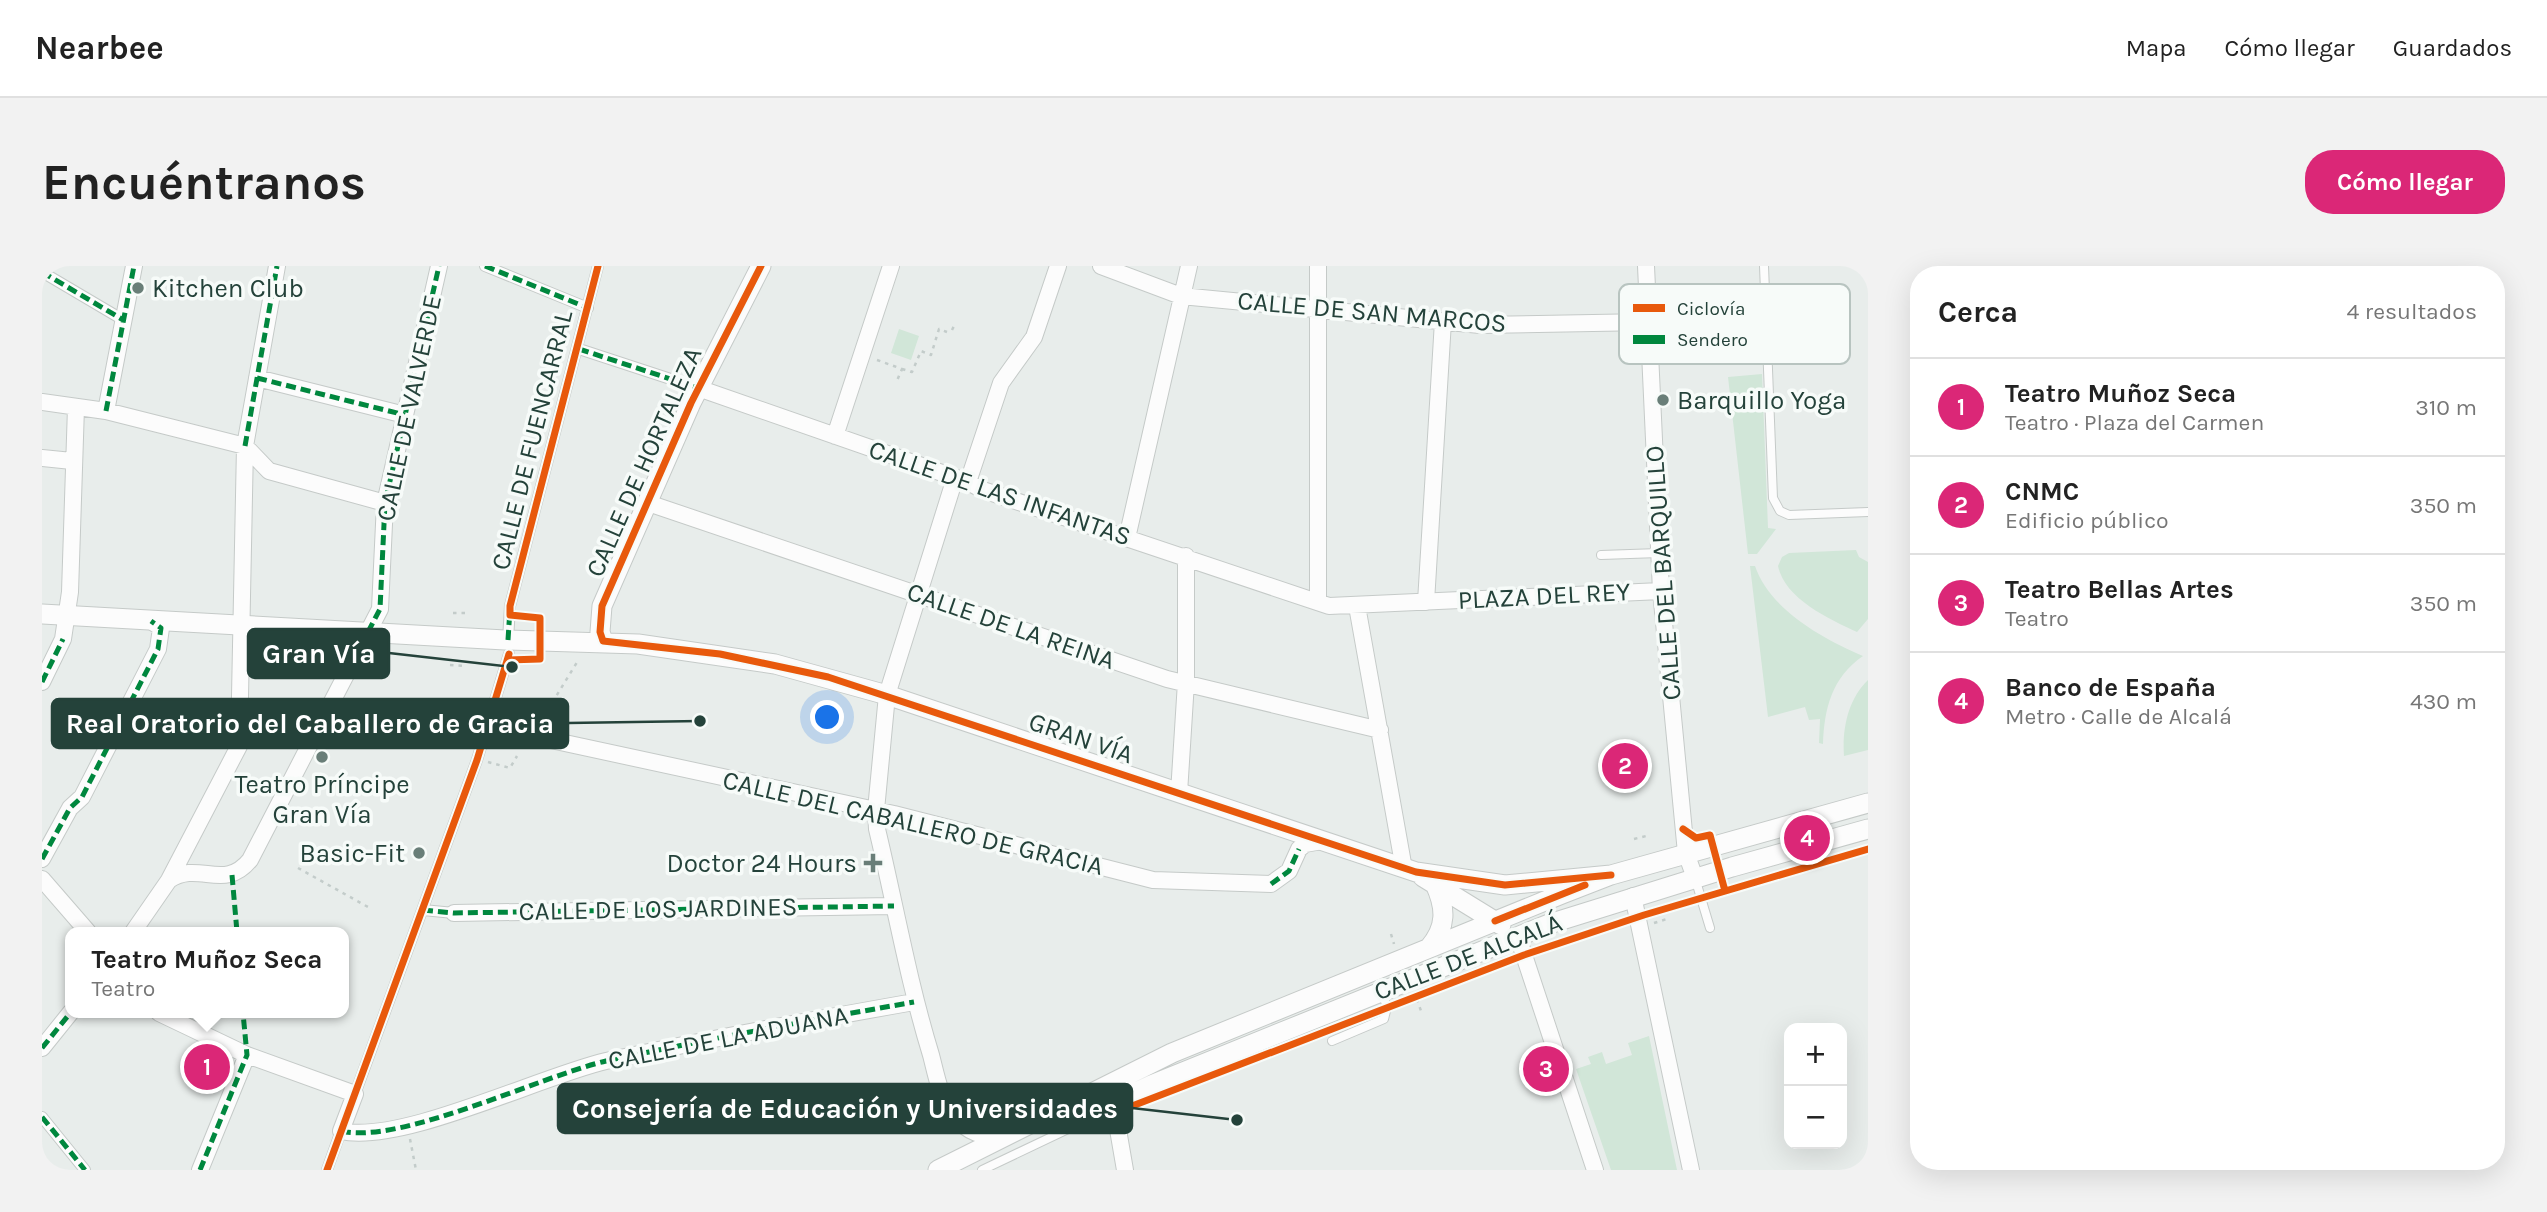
<!DOCTYPE html>
<html lang="es">
<head>
<meta charset="utf-8">
<style>
  :root { --surface:#fff; --page:#f2f2f2; --text:#222; --muted:#767676; --line:#e0e0e0; --accent:#db2777 }
  body { margin:0; font-family:Karla,sans-serif; background:var(--page); color:var(--text) }
  .controls { position:absolute; right:21px; bottom:21px; display:grid; overflow:hidden; border-radius:14px; box-shadow:0 7px 28px #0002 }
  .controls button { width:63px; height:63px; display:grid; place-items:center; padding:0; border:0; border-bottom:2px solid var(--line); background:var(--surface); color:var(--text); font:35px sans-serif }
  .you { position:absolute; left:786px; top:452px; width:24px; height:24px; margin:-18px; border:5px solid #fff; border-radius:50%; background:#1a73e8; box-shadow:0 0 0 10px #1a73e833 }
  .badge { display:grid; place-items:center; width:46px; height:46px; border-radius:50%; background:var(--accent); color:#fff; font-size:23px; font-weight:700 }
  .pin { position:absolute; translate:-50% -50%; border:4px solid #fff; box-shadow:0 2px 7px #0006 }
  .popup { position:absolute; left:23px; top:661px; width:284px; height:91px; box-sizing:border-box; display:grid; place-content:center; border-radius:14px; background:var(--surface); filter:drop-shadow(0 2px 5px #0005); font-size:23px; white-space:nowrap; color:var(--muted) }
  .popup b { font-size:26px; color:var(--text) }
  .popup::after { content:''; position:absolute; left:50%; top:100%; margin-left:-14px; border:14px solid transparent; border-top-color:var(--surface) }
  .list { margin:0; padding:0; list-style:none }
  h2 { display:flex; justify-content:space-between; align-items:center; height:91px; margin:0; padding:0 28px; font-size:30px }
  h2 small { font-size:23px; font-weight:400; color:var(--muted) }
  .list li { display:grid; grid-template-columns:46px 1fr auto; gap:21px; align-items:center; box-sizing:border-box; height:98px; padding:0 28px; border-top:2px solid var(--line) }
  .list b { display:block; font-size:26px; white-space:nowrap }
  .list p { margin:0; font-size:23px; white-space:nowrap; color:var(--muted) }
  .list em { font-size:23px; font-style:normal; color:var(--muted) }
  .map { position:relative; flex:none; width:1826px; height:904px; overflow:hidden; border-radius:28px }
  header { display:flex; align-items:center; gap:42px; box-sizing:border-box; height:98px; padding:0 35px; background:var(--surface); border-bottom:2px solid var(--line) }
  header strong { font-size:33px }
  nav { display:flex; gap:38px; margin-inline-start:auto; font-size:24px }
  .intro { display:flex; align-items:center; justify-content:space-between; box-sizing:border-box; height:168px; padding:0 42px }
  h1 { margin:0; font-size:49px }
  .button { padding:18px 32px; border-radius:28px; background:var(--accent); color:#fff; font-size:24px; font-weight:700 }
  main { display:flex; gap:42px; padding:0 42px }
  aside { flex:1; background:var(--surface); border-radius:28px; box-shadow:0 7px 28px #0002 }
  .map>svg:first-child { display:block }
  .green { fill:#d1e6d8 }
  .lines { fill:none; stroke-linecap:round; stroke-linejoin:round }
  .service-casing { stroke:#c5cac8; stroke-width:10 }
  .pedestrian-casing { stroke:#c5cac8; stroke-width:12 }
  .minor-casing { stroke:#c5cac8; stroke-width:18 }
  .tertiary-casing { stroke:#c5cac8; stroke-width:21 }
  .path { stroke:#c3ccca; stroke-width:2.5; stroke-dasharray:3.5 5; stroke-linecap:butt }
  .service { stroke:#fcfcfc; stroke-width:8 }
  .pedestrian { stroke:#fcfcfc; stroke-width:10 }
  .minor { stroke:#fcfcfc; stroke-width:16 }
  .tertiary { stroke:#fcfcfc; stroke-width:19 }
  .quiet { stroke:#00873e; stroke-width:5; stroke-dasharray:10 5; stroke-linecap:butt }
  .cycleway-casing { stroke:#f7fbf9; stroke-width:11 }
  .cycleway { stroke:#e8590c; stroke-width:7 }
  .poi-dot { fill:#697e78; stroke:#f7fbf9; stroke-width:2.5 }
  .labels { text-anchor:middle; dominant-baseline:central; stroke-width:7; stroke-linejoin:round; paint-order:stroke }
  .poi-label { font-size:26px; fill:#24423a; stroke:#f7fbf9; text-anchor:start }
  .street-label { font-size:26px; fill:#24423a; stroke:#f7fbf9 }
  .key { fill:#f7fbf9; stroke:#b8c4c0; stroke-width:2 }
  .key-label { font-size:19px; fill:#24423a }
  .leader { fill:none; stroke:#24423a; stroke-width:2.5 }
  .callout-dot { fill:#24423a; stroke:#f7fbf9; stroke-width:2.5 }
  .callout { fill:#24423a; stroke:#24423a; stroke-width:2.5 }
  .callout-label { font-size:28px; text-anchor:middle; font-weight:bold; fill:#fff }
</style>
</head>
<body>
<header>
<strong>Nearbee</strong>
<nav><a>Mapa</a><a>Cómo llegar</a><a>Guardados</a></nav>
</header>
<div class="intro"><h1>Encuéntranos</h1><a class="button">Cómo llegar</a></div>
<main>
<div class="map">
<svg width="1826" height="904" viewBox="0 0 1826 904">
  <rect width="100%" height="100%" fill="#e8edeb"/>
  <path class="green" d="M857 63 877 70 869 94 849 87Z
    M1720 108 1726 262 1734 263 1715 288H1706L1686 111Z
    M1814 284 1817 291 1826 296V353L1815 366C1787 353 1743 333 1736 300L1740 291 1747 287Z
    M1708 300H1713C1728 344 1781 373 1821 390 1790 411 1782 443 1781 478L1777 477 1778 453 1767 454 1763 441 1726 451Z
    M1826 414V484L1802 490C1800 463 1806 433 1826 414Z
    M1607 770 1635 904H1569L1534 803 1549 798 1546 791 1560 786 1564 798 1590 789 1586 777Z"/>
  <g class="lines">
    <g class="service-casing">
      <path id="service" d="M1722 0 1731 232 1738 245 1747 249 1826 246
        M1559 289 1617 287
        M1653 612 1668 662
        M1290 775 1342 753 1345 741 1340 727
        M940 904 1043 855 1071 837"/>
    </g>
    <g class="pedestrian-casing">
      <path id="pedestrian" d="M443 0 546 42
        M0 6 83 55
        M537 83 656 122
        M466 374 468 340 556 0
        M445 460 509 474
        M381 644 412 647
        M313 828 435 494 467 388
        M0 851 43 904
        M285 904 299 865"/>
    </g>
    <g class="minor-casing">
      <path id="minor" d="M1059 0 1139 30 1438 59 1606 56
        M1276 0V336
        M1604 0 1619 325 1644 587 1653 612
        M215 112 363 149
        M656 122 926 216 941 224 1287 340 1619 325
        M0 136 64 145 203 180 227 205 343 237
        M64 145 92 0
        M793 170 849 0
        M0 192 30 195
        M913 212 845 429 834 544 835 563C853 638 866 714 889 789 894 808 898 832 911 849 923 865 943 874 963 868
        M926 216 959 117 992 71 1016 0
        M606 237 1125 413 1338 464
        M1085 272 1147 0
        M1384 336 1401 55
        M1315 340 1362 603
        M0 416 21 373 28 326 34 141
        M509 474 852 548 1111 614 1229 618 1247 605 1257 583 1263 578 1280 575
        M1137 527 1144 416V290
        M0 593 28 542 40 531 116 383 119 362 109 355
        M0 613 46 666
        M127 614C157 594 182 626 208 594L338 343 343 237 397 0
        M1591 630 1649 904
        M412 647 852 640
        M91 666 127 614 197 480 203 180 235 0
        M1476 671 1553 904
        M117 747 205 789 313 828 299 865C358 879 499 810 564 795 666 773 770 754 872 736
        M0 782 29 746
        M1074 852 1083 904
        M158 904 205 789"/>
    </g>
    <g class="tertiary-casing">
      <path id="tertiary" d="M0 348 463 374 596 378 733 398 845 429 1374 606 1463 619 1569 609
        M561 375 558 366 560 340 649 137 719 0
        M1381 611 1459 659
        M1387 682C1405 661 1404 642 1393 618
        M1074 852 1071 842 1075 835 1109 819 1507 658 1690 601 1826 563
        M896 904 1130 787 1520 628 1569 609 1826 537"/>
    </g>
    <path class="path" d="M910 64 912 60
      M835 94 860 103 854 117
      M860 103 870 106 879 85 889 89 897 63 905 66
      M411 347H426
      M408 399 423 400
      M497 458 537 393
      M446 496 468 502 475 490
      M1592 573 1608 569
      M256 602 326 641
      M1612 657 1628 652
      M1349 668 1352 678
      M1375 733 1380 748
      M368 873 374 904"/>
    <use href="#service" class="service"/>
    <use href="#pedestrian" class="pedestrian"/>
    <use href="#minor" class="minor"/>
    <use href="#tertiary" class="tertiary"/>
    <path class="quiet" d="M443 0 546 42
      M0 6 83 55
      M537 83 656 122
      M215 112 363 149
      M64 145 92 0
      M203 180 235 0
      M326 366 338 343 343 237 397 0
      M466 374 468 343
      M0 416 21 373
      M445 460 509 474
      M0 593 28 542 40 531 116 383 119 362 109 355
      M190 609 195 666
      M1229 618 1247 605 1257 583
      M381 644 412 647 852 640
      M0 782 29 746
      M0 851 43 904
      M299 865C358 879 499 810 564 795 666 773 770 754 872 736
      M158 904 205 789 201 747"/>
    <g class="cycleway-casing">
      <path id="cycleway" d="M719 0 649 137 560 340 558 366 561 375 678 388 786 411 1374 606 1463 619 1569 609
        M466 394 498 393V352L468 349V340L556 0
        M1641 563 1654 572 1668 569 1683 625
        M1453 655 1543 619
        M1072 847 1482 689 1602 649 1826 583
        M285 904 435 494 467 388"/>
    </g>
    <use href="#cycleway" class="cycleway"/>
  </g>
  <g class="poi-dot">
    <circle cx="96" cy="22" r="7"/>
    <circle cx="1621" cy="134" r="7"/>
    <circle cx="280" cy="491" r="7"/>
    <circle cx="377" cy="587" r="7"/>
    <path d="M827.5 586.5h7v7h7v7h-7v7h-7v-7h-7v-7h7z"/>
  </g>
  <g class="labels">
    <g class="poi-label">
      <text x="110" y="22">Kitchen Club</text>
      <text x="1635" y="134">Barquillo Yoga</text>
      <text x="280" y="518" text-anchor="middle">Teatro Príncipe<tspan x="280" dy="30">Gran Vía</tspan></text>
      <text x="363" y="587" text-anchor="end">Basic-Fit</text>
      <text x="815" y="597" text-anchor="end">Doctor 24 Hours</text>
    </g>
    <g class="street-label">
      <text transform="translate(1330 46) rotate(5)">CALLE DE SAN MARCOS</text>
      <text transform="translate(367 142) rotate(-78)">CALLE DE VALVERDE</text>
      <text transform="translate(490 174) rotate(-76)">CALLE DE FUENCARRAL</text>
      <text transform="translate(602 196) rotate(-66)">CALLE DE HORTALEZA</text>
      <text transform="translate(958 227) rotate(19)">CALLE DE LAS INFANTAS</text>
      <text transform="translate(1621 307) rotate(-94)">CALLE DEL BARQUILLO</text>
      <text transform="translate(1502 330) rotate(-3)">PLAZA DEL REY</text>
      <text transform="translate(969 360) rotate(19)">CALLE DE LA REINA</text>
      <text transform="translate(1039 472) rotate(19)">GRAN VÍA</text>
      <text transform="translate(871 557) rotate(13)">CALLE DEL CABALLERO DE GRACIA</text>
      <text transform="translate(616 643) rotate(-1)">CALLE DE LOS JARDINES</text>
      <text transform="translate(1426 691) rotate(-21)">CALLE DE ALCALÁ</text>
      <text transform="translate(686 772) rotate(-11)">CALLE DE LA ADUANA</text>
    </g>
  </g>
  <rect x="1577" y="18" width="231" height="80" rx="10" class="key"/>
  <rect x="1591" y="38" width="32" height="8" fill="#e8590c"/>
  <rect x="1591" y="69" width="32" height="9" fill="#00873e"/>
  <g class="key-label">
    <text x="1635" y="49">Ciclovía</text>
    <text x="1635" y="80">Sendero</text>
  </g>
  <path class="leader" d="M470 401L347 387M658 455L526 457M1195 854L1090 842"/>
  <g class="callout-dot">
    <circle cx="470" cy="401" r="7"/>
    <circle cx="658" cy="455" r="7"/>
    <circle cx="1195" cy="854" r="7"/>
  </g>
  <g class="callout">
    <rect x="206" y="363" width="141" height="49" rx="7"/>
    <rect x="10" y="433" width="516" height="49" rx="7"/>
    <rect x="516" y="818" width="574" height="49" rx="7"/>
  </g>
  <g class="callout-label">
    <text x="277" y="397">Gran Vía</text>
    <text x="268" y="467">Real Oratorio del Caballero de Gracia</text>
    <text x="803" y="852">Consejería de Educación y Universidades</text>
  </g>
</svg>
<div class="controls">
<button>+</button>
<button>−</button>
</div>
<div class="you"></div>
<div class="pin badge" style="left:165px;top:801px">1</div>
<div class="popup"><b>Teatro Muñoz Seca</b>Teatro</div>
<div class="pin badge" style="left:1583px;top:500px">2</div>
<div class="pin badge" style="left:1504px;top:803px">3</div>
<div class="pin badge" style="left:1765px;top:572px">4</div>
</div>
<aside>
<h2>Cerca<small>4 resultados</small></h2>
<ul class="list">
<li><span class="badge">1</span><div><b>Teatro Muñoz Seca</b><p>Teatro · Plaza del Carmen</p></div><em>310 m</em></li>
<li><span class="badge">2</span><div><b>CNMC</b><p>Edificio público</p></div><em>350 m</em></li>
<li><span class="badge">3</span><div><b>Teatro Bellas Artes</b><p>Teatro</p></div><em>350 m</em></li>
<li><span class="badge">4</span><div><b>Banco de España</b><p>Metro · Calle de Alcalá</p></div><em>430 m</em></li>
</ul>
</aside>
</main>
</body>
</html>
